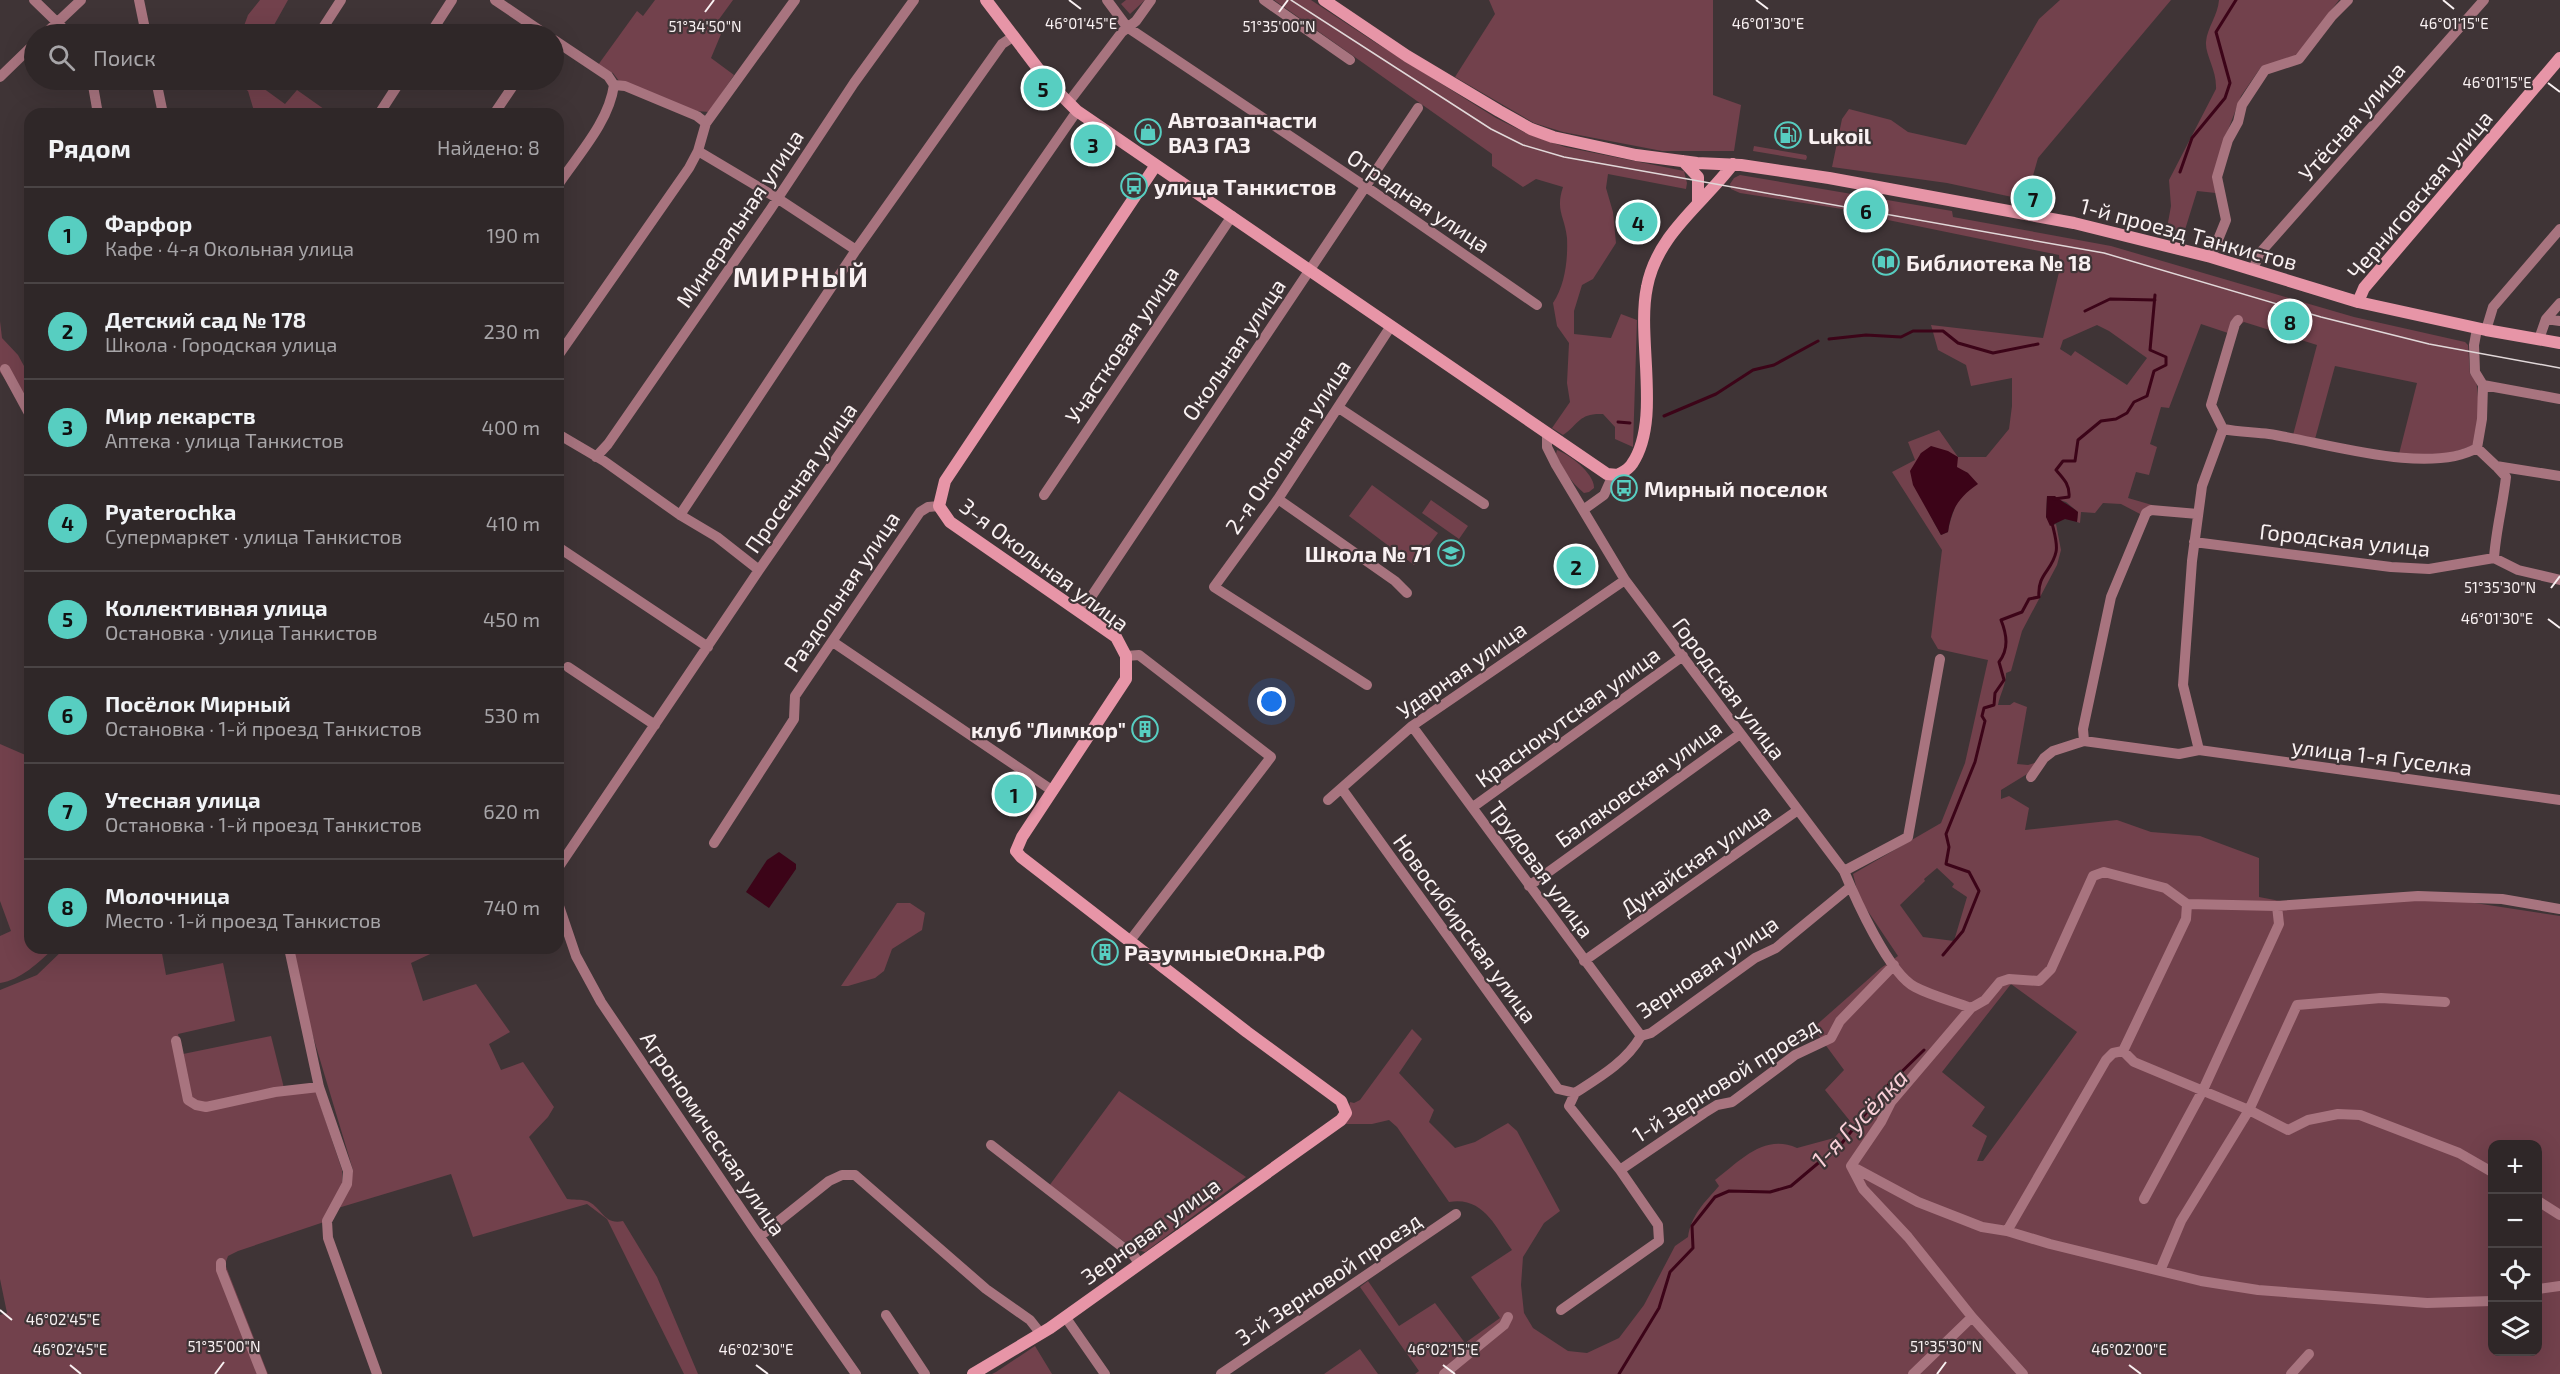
<!DOCTYPE html>
<html lang="ru">
<head>
<meta charset="utf-8">
<style>
  :root { --surface:#2f2728; --page:#3b3334; --text:#f1f3f6; --muted:#a7a5a8; --line:#4a4445; --accent:#57cec1 }
  body { margin:0; font-family:"Exo 2",sans-serif; background:var(--page); color:var(--text) }
  .controls { position:absolute; right:18px; bottom:18px; display:grid; overflow:hidden; border-radius:12px; box-shadow:0 6px 24px #0002 }
  .controls button { width:54px; height:54px; display:grid; place-items:center; padding:0; border:0; border-bottom:2px solid var(--line); background:var(--surface); color:var(--text); font:30px sans-serif }
  .you { position:absolute; left:1272px; top:702px; width:21px; height:21px; margin:-15px; border:4px solid #fff; border-radius:50%; background:#1a73e8; box-shadow:0 0 0 9px #1a73e833 }
  .badge { display:grid; place-items:center; width:39px; height:39px; border-radius:50%; background:var(--accent); color:#111; font-size:20px; font-weight:700 }
  .pin { position:absolute; translate:-50% -50%; border:3px solid #fff; box-shadow:0 2px 6px #0006 }
  .list { margin:0; padding:0; list-style:none }
  h2 { display:flex; justify-content:space-between; align-items:center; height:78px; margin:0; padding:0 24px; font-size:26px }
  h2 small { font-size:20px; font-weight:400; color:var(--muted) }
  .list li { display:grid; grid-template-columns:39px 1fr auto; gap:18px; align-items:center; box-sizing:border-box; height:96px; padding:0 24px; border-top:2px solid var(--line) }
  .list b { display:block; font-size:22px; white-space:nowrap }
  .list p { margin:0; font-size:20px; white-space:nowrap; color:var(--muted) }
  .list em { font-size:20px; font-style:normal; color:var(--muted) }
  .icon { flex:none; width:33px; height:33px; fill:none; stroke:currentColor; stroke-width:2; stroke-linecap:round; stroke-linejoin:round }
  .map { position:relative; flex:none; width:2560px; height:1374px; overflow:hidden }
  .search { position:absolute; background:var(--surface); box-shadow:0 6px 24px #0002; left:24px; top:24px; width:540px; height:66px; display:flex; align-items:center; gap:15px; box-sizing:border-box; padding:0 21px; border-radius:33px; color:var(--muted); font-size:22px }
  .panel { position:absolute; background:var(--surface); box-shadow:0 6px 24px #0002; left:24px; top:108px; width:540px; height:846px; border-radius:18px }
  .map>svg:first-child { display:block }
  .green { fill:#72414c; fill-rule:evenodd }
  .water { fill:#3c0418 }
  .lines { fill:none; stroke-linecap:round; stroke-linejoin:round }
  .stream { stroke:#3c0418; stroke-width:3 }
  .street { stroke:#a8747f; stroke-width:10 }
  .secondary { stroke:#e795a7; stroke-width:12 }
  .tram { stroke:#e1d8d9; stroke-width:1.5 }
  .ticks { fill:none; stroke:#f9f1f2; stroke-width:2 }
  .labels { text-anchor:middle; dominant-baseline:central; stroke-width:4.5; stroke-linejoin:round; paint-order:stroke }
  .poi-label { font-size:22px; font-weight:bold; fill:#f9f1f2; stroke:#3f3436; text-anchor:start }
  .street-label { font-size:22px; fill:#f9f1f2; stroke:#3f3436 }
  .water-label { font-size:24px; font-style:italic; fill:#f9d0d8; stroke:#3f3436 }
  .district-label { font-size:28px; font-weight:bold; letter-spacing:1.5px; fill:#f9f1f2; stroke:#3f3436 }
  .ticks-label { font-size:15px; text-anchor:middle; fill:#f9f1f2; stroke:#3f3436; stroke-width:4.5; stroke-linejoin:round; paint-order:stroke }
</style>
</head>
<body>
<div class="map">
<svg width="2560" height="1374" viewBox="0 0 2560 1374">
  <rect width="100%" height="100%" fill="#3f3436"/>
  <path class="green" d="M260 0H288L269 34H241L248 15Z
    M655 0H733L717 22 724 27 711 58 734 75 709 112 696 111 619 81 613 73 598 65 637 11 643 16Z
    M1126 0H1145L1130 14 1121 4Z
    M1274 0H1311L1373 41 1496 118 1528 134 1565 147 1684 171 1687 183 1686 189 1608 174 1606 188 1613 212 1616 243 1593 279 1582 285 1574 311V334L1611 338 1621 314 1637 320 1633 447 1615 439V427L1603 414C1579 413 1580 423 1563 435L1552 428 1570 402 1567 383 1569 343 1557 326 1553 303C1565 285 1568 260 1567 238 1565 216 1555 211 1563 187L1536 179 1523 187 1492 166V154Z
    M1489 0H1713V95L1741 105 1734 151H1662L1563 132 1534 123 1455 77 1495 14Z
    M2060 0H2171L2038 158 2026 200 1947 183 1832 167 1842 119 1849 109 1891 120 1908 132 1966 145 2039 19Z
    M2219 0H2339L2297 55 2261 67 2241 96 2225 138 2216 193 2197 191 2184 233 2167 228 2171 206 2169 180 2216 89C2217 70 2205 55 2206 42 2207 28 2218 15 2219 0Z
    M232 80H252L285 104 297 90 331 114H242L254 111 248 91Z
    M1754 146 1806 155 1807 157 1806 160 1753 151Z
    M1740 175 1952 211 1953 217 2111 246 2354 317 2465 342 2468 345 2470 374 2476 378 2479 407 2474 445 2439 457 2399 454 2417 383 2335 366 2315 439 2293 435 2317 345 2244 322 2228 333 2201 324 2169 408 2161 407 2150 444 2157 447 2149 475 2136 472 2128 498 2152 505 2142 515 2121 504 2103 503 2095 513 2081 512 2080 523 2077 522 2078 512 2066 502 2047 496 2046 517 2052 526 2056 524 2061 550 2057 565 2022 631 2011 671 2006 673C2006 685 2000 694 1998 705H2010L2014 702 2027 707 2017 764 2028 765 2038 762 2032 771 2001 790V799L2009 796 2029 808 2025 830 2117 820 2151 832 2200 836 2259 858V897L2280 901 2416 894 2560 916V1374H1415L1419 1371 1360 1287 1368 1281 1399 1326 1435 1303 1465 1343 1500 1318 1471 1277 1512 1250C1495 1226 1483 1196 1449 1202L1397 1127 1389 1120 1372 1124H1346L1350 1102 1354 1103 1360 1100 1412 1029 1422 1039 1399 1073 1434 1110 1429 1122 1455 1148 1475 1142 1508 1123 1517 1131 1560 1211 1544 1223 1523 1257 1521 1285 1524 1313 1533 1328 1568 1351 1587 1353 1619 1338 1644 1305 1675 1246 1688 1237C1691 1215 1705 1202 1719 1186L1715 1180C1740 1161 1764 1133 1797 1148L1834 1138 1850 1121 1825 1090 1844 1070 1813 1028 1881 968 1898 956 1859 898 1853 874 1941 823 1965 763 1988 660 1938 649 1931 637 1942 550 1892 472 1915 460 1908 442 1939 430 1958 457H1986L2009 429 2012 406V378L1971 386 1966 365 1938 350 1931 325 2043 338 2060 268 2059 255 1888 220 1887 216 1740 193 1731 189 1730 184 1734 178ZM2097 325 2109 331 2147 358 2127 385 2075 351 2071 356 2060 349 2063 340ZM1921 453 1968 473C1962 493 1951 512 1948 532L1941 535C1928 512 1909 478 1921 453ZM1937 868 1954 884 1952 887 1967 897 1954 941 1923 937 1900 905 1925 881 1924 879ZM2011 984 2077 1032 1983 1161H1977L1987 1136 1972 1126 1985 1107 1942 1072ZM2492 1144H2538V1352H2492Z
    M0 321 2 338 18 355 30 377V425L22 404 0 372Z
    M1557 450C1569 454 1595 474 1594 488L1589 492 1584 493C1571 482 1562 469 1556 454Z
    M1372 485 1438 533 1414 565 1349 516Z
    M1431 500 1468 526 1459 539 1422 513Z
    M0 744 30 757 26 799 30 802V855L26 859 24 919 30 917V948H54C39 962 21 980 0 983V936L11 931 0 901Z
    M897 903H910L925 913 922 930 892 949 884 971 875 978 848 986H841Z
    M65 948H161L166 975 223 963 235 1021 178 1034 183 1054 271 1036 284 1088 313 1083 342 1170V1184L324 1222 238 1251 228 1256 225 1264 268 1374H0V1315L7 1313 0 1279V990L37 975Z
    M293 948H443L411 963 423 1001 476 984 510 1032 489 1044 501 1070 523 1062 554 1107 548 1117 529 1137 567 1199C573 1200 581 1199 587 1201 601 1206 604 1226 623 1221L657 1277 698 1374H684L607 1219 587 1204 473 1237 451 1174 338 1208 350 1186 353 1170 309 1023Z
    M1119 1091 1246 1177 1145 1252 1134 1249 1049 1186Z
    M1035 1346 1052 1374H992L996 1372Z
    M1360 1349 1378 1374H1324Z"/>
  <path class="water" d="M1931 446 1948 451 1958 457 1957 467 1968 473 1978 484C1959 497 1951 509 1948 532L1941 535 1913 485 1910 471 1921 453Z
    M2047 496H2055C2058 499 2072 507 2078 512L2077 522 2065 519 2050 526 2046 517Z
    M779 852 796 864V869L769 908 746 892 767 860Z"/>
  <g class="lines">
    <path class="stream" d="M2180 172 2192 138 2225 98 2230 83 2216 32 2236 0
      M2085 311 2110 299 2155 300
      M1829 339 1866 335 1901 337 1913 331H1943L1958 343 1993 353 2038 344
      M1664 416 1716 394 1753 370 1774 365 1818 341
      M1618 422 1630 423
      M2054 499 2069 497C2070 485 2064 479 2056 470L2063 461H2075L2078 440 2101 421 2116 419 2127 413 2134 402 2147 396 2154 371 2166 365V357L2150 350 2155 295
      M1943 955 1963 931 1979 891 1969 872 1946 864 1949 847 1946 834 1975 762 1985 721 1982 716 1984 708 1994 705 1995 693 2004 680 1999 662C2009 649 2007 635 2001 620L2022 612 2029 599 2039 597C2037 574 2052 571 2056 552 2058 544 2054 532 2052 523
      M1619 1374 1659 1308 1670 1272 1693 1248 1692 1226 1715 1197 1729 1191 1770 1192 1791 1186 1842 1143 1890 1083 1924 1050"/>
    <path class="street" d="M34 0 69 34
      M139 0 146 34
      M495 0 545 34
      M1107 0 1127 27 1375 193 1537 305
      M1264 0 1350 60
      M45 34 81 0
      M319 34 341 0
      M430 34 452 0
      M554 40 608 76 614 85
      M0 77 34 44
      M92 80 98 114
      M156 80 163 114
      M614 85 625 86 697 116 706 123
      M1068 103 1122 32 1136 21 1151 0
      M379 114 401 80
      M494 114 517 80
      M698 151 777 198 856 250
      M558 185C578 155 609 122 614 85
      M2211 257 2226 220 2217 177 2228 140 2238 122 2242 105 2265 70 2299 59 2332 16 2348 0
      M2253 270 2259 254 2484 0
      M2546 319 2560 321
      M2238 320 2235 324 2211 405 2223 429C2238 432 2253 432 2269 434 2323 442 2428 476 2477 448L2482 419 2483 385 2475 372 2474 345 2477 329
      M2486 330 2493 307 2560 229
      M2539 339 2546 319 2560 303
      M558 356 689 168 698 151 706 123 795 0
      M5 369 30 415
      M2483 385 2560 399
      M1339 408 1484 504
      M1547 433V447L1556 465 1625 580 1844 871C1855 898 1889 974 1915 987 1932 996 1953 1001 1971 1008
      M558 434 604 461 680 515 717 537 759 570
      M2477 448 2496 466 2560 476
      M596 457 608 444 770 210 854 83 914 0
      M1044 495 1232 216
      M1278 499 1395 581 1407 593
      M1583 510 1604 495 1613 475
      M680 515 856 250 1002 44 1014 36
      M2194 542 2391 567 2429 569 2494 558 2518 570 2560 580
      M558 547 708 647
      M2494 558C2496 530 2503 504 2506 477L2496 466
      M1081 612 1418 108
      M833 642 1053 791
      M1126 656 1139 655 1271 757 1129 942
      M568 667 655 725
      M1367 685 1214 587 1278 499 1391 326
      M1412 726 1641 1036
      M2084 741 2083 729 2111 597 2146 513 2151 510 2198 514
      M2199 750 2183 685 2192 561 2202 486 2223 429
      M2031 777 2044 758 2053 751 2084 741 2179 754 2199 750 2560 800
      M1342 789 1558 1089 1575 1093C1600 1077 1626 1062 1641 1036L1651 1033 1755 958 1776 948 1850 887
      M1328 800 1412 726 1625 580
      M1473 807 1683 656
      M714 843 794 719 795 696 920 512 928 507 939 506
      M558 868 759 570 1077 111
      M1844 871 1908 837 1940 659
      M1529 886 1740 734
      M558 903 576 956 601 1002 753 1227 856 1374
      M289 948 319 1087 348 1171 347 1184 327 1221 328 1238 377 1374
      M1584 961 1798 810
      M176 1041 188 1100 196 1105 206 1107 275 1092 319 1087
      M2123 1051 2134 1062 2249 1110 2288 1130 2308 1120 2338 1114 2360 1115 2459 1153 2492 1172
      M991 1145 1134 1256 1139 1263
      M1851 1166 1881 1122 1891 1102 1971 1008 1985 1000 2000 982 2009 979 2039 981 2051 969 2093 876 2104 872 2165 888 2187 904 2277 906 2418 896 2502 899 2560 909
      M1851 1166 1918 1202 1982 1227 2007 1231 2050 1244 2201 1281 2258 1290 2427 1303 2492 1301
      M1851 1166 1863 1189 1908 1237 1972 1317 2023 1374
      M1620 1170 1704 1113 1717 1105 1732 1102 1795 1055 1831 1038 1840 1021 1894 965
      M2144 1199 2203 1090 2279 924 2277 906
      M2538 1201 2560 1215
      M2007 1231 2106 1060 2113 1053 2123 1051 2186 919 2187 904
      M760 1236 829 1181 842 1175H855L986 1289 1030 1320 1041 1334
      M221 1263V1270L262 1374
      M2160 1271 2181 1221 2249 1110 2297 1005 2381 998 2445 1002
      M2538 1289 2560 1286
      M1561 1310 1659 1241 1658 1225 1620 1170 1569 1106 1575 1093
      M886 1315 925 1374
      M1066 1318 1105 1374
      M1221 1374 1456 1214
      M1444 1374 1504 1325 1508 1317
      M1913 1374 1972 1317
      M2291 1374 2309 1354"/>
    <path class="secondary" d="M986 0 1049 83 1077 111 1607 474 1618 475C1623 472 1629 469 1632 464 1662 420 1636 338 1647 287 1657 234 1703 204 1733 164
      M1324 0 1407 56 1499 111 1531 129 1553 137 1636 155 1697 163 1741 165 1829 178 2074 223 2211 257 2358 302 2486 330 2560 343
      M1683 161 1698 177V201
      M2358 302 2364 288 2560 58
      M973 1374 1050 1328 1341 1120 1346 1113 1341 1101 1247 1032 1021 857 1016 851 1022 837 1126 679V656L1116 637 950 522 939 506 945 481 1156 165"/>
    <path class="tram" d="M1291 0 1491 129 1523 145 1564 157 2104 253 2321 317 2429 344 2560 368"/>
  </g>
  <path class="ticks" d="M1069 0 1081 9M1756 0 1768 9M2443 0 2454 9M705 12 714 0M1279 12 1288 0M2548 83 2560 92M2551 588 2560 576M2548 619 2560 628M0 1310 12 1320M70 1365 81 1374M756 1365 768 1374M1443 1365 1455 1374M2129 1365 2141 1374M215 1374 224 1362M1937 1374 1946 1362"/>
  <defs>
    <g id="shop-ring" transform="scale(1.35)"><circle r="9.5" fill="#3f3436" stroke="#57cec1" stroke-width="1.5"/><path d="M-5-2.5h2.3a2.7 3.5 0 0 1 5.4 0H5L5.5 6h-11ZM-1.5-2.5h3a1.5 2.3 0 0 0-3 0Z" fill="#57cec1"/></g>
    <g id="fuel-ring" transform="scale(1.35)"><circle r="9.5" fill="#3f3436" stroke="#57cec1" stroke-width="1.5"/><path d="M-5.5-6h7V0h2V4h1.3V-2.5L3-4.5l.8-.8L6-3V5H2.5V1h-1V6h-7ZM-4.2-4.7v3.2H.2V-4.7Z" fill="#57cec1"/></g>
    <g id="bus-ring" transform="scale(1.35)"><circle r="9.5" fill="#3f3436" stroke="#57cec1" stroke-width="1.5"/><path d="M-5-6H5V4H4V6H2V4H-2V6H-4V4H-5ZM-3.5-4V0h7V-4ZM-3.5 1.2v1.5H-2V1.2ZM2 1.2v1.5H3.5V1.2Z" fill="#57cec1"/></g>
    <g id="library-ring" transform="scale(1.35)"><circle r="9.5" fill="#3f3436" stroke="#57cec1" stroke-width="1.5"/><path d="M-6-4Q-3-5.5-.7-3.5V5Q-3 3-6 4ZM6-4Q3-5.5 .7-3.5V5Q3 3 6 4Z" fill="#57cec1"/></g>
    <g id="school-ring" transform="scale(1.35)"><circle r="9.5" fill="#3f3436" stroke="#57cec1" stroke-width="1.5"/><path d="M0-5L7-2L0 1L-7-2ZM-4 1L0 2.5L4 1V4Q0 6-4 4Z" fill="#57cec1"/></g>
    <g id="building-ring" transform="scale(1.35)"><circle r="9.5" fill="#3f3436" stroke="#57cec1" stroke-width="1.5"/><path d="M-4-6H4V6H1V3H-1V6H-4ZM-2.5-4.3h1.7v1.8h-1.7ZM.8-4.3h1.7v1.8H.8ZM-2.5-1h1.7V.8h-1.7ZM.8-1h1.7V.8H.8Z" fill="#57cec1"/></g>
  </defs>
  <g fill-rule="evenodd">
    <use href="#shop-ring" x="1148" y="132"/>
    <use href="#fuel-ring" x="1788" y="135"/>
    <use href="#bus-ring" x="1134" y="186"/>
    <use href="#library-ring" x="1886" y="262"/>
    <use href="#bus-ring" x="1624" y="488"/>
    <use href="#school-ring" x="1451" y="553"/>
    <use href="#building-ring" x="1145" y="729"/>
    <use href="#building-ring" x="1105" y="952"/>
  </g>
  <g class="labels">
    <g class="poi-label">
      <text x="1168" y="119">Автозапчасти<tspan x="1168" dy="25">ВАЗ ГАЗ</tspan></text>
      <text x="1808" y="135">Lukoil</text>
      <text x="1154" y="186">улица Танкистов</text>
      <text x="1906" y="262">Библиотека № 18</text>
      <text x="1644" y="488">Мирный поселок</text>
      <text x="1432" y="553" text-anchor="end">Школа № 71</text>
      <text x="1126" y="729" text-anchor="end">клуб "Лимкор"</text>
      <text x="1124" y="952">РазумныеОкна.РФ</text>
    </g>
    <g class="street-label">
      <text transform="translate(2351 121) rotate(-49)">Утёсная улица</text>
      <text transform="translate(2419 194) rotate(-50)">Черниговская улица</text>
      <text transform="translate(1419 200) rotate(34)">Отрадная улица</text>
      <text transform="translate(739 218) rotate(-56)">Минеральная улица</text>
      <text transform="translate(2189 233) rotate(15)">1-й проезд Танкистов</text>
      <text transform="translate(1121 344) rotate(-56)">Участковая улица</text>
      <text transform="translate(1233 349) rotate(-56)">Окольная улица</text>
      <text transform="translate(1287 446) rotate(-56)">2-я Окольная улица</text>
      <text transform="translate(800 477) rotate(-55)">Просечная улица</text>
      <text transform="translate(2345 539) rotate(6)">Городская улица</text>
      <text transform="translate(1045 564) rotate(37)">3-я Окольная улица</text>
      <text transform="translate(841 591) rotate(-56)">Раздольная улица</text>
      <text transform="translate(1461 669) rotate(-35)">Ударная улица</text>
      <text transform="translate(1730 688) rotate(53)">Городская улица</text>
      <text transform="translate(1567 716) rotate(-36)">Краснокутская улица</text>
      <text transform="translate(2382 756) rotate(7)">улица 1-я Гуселка</text>
      <text transform="translate(1638 783) rotate(-36)">Балаковская улица</text>
      <text transform="translate(1695 859) rotate(-35)">Дунайская улица</text>
      <text transform="translate(1542 869) rotate(54)">Трудовая улица</text>
      <text transform="translate(1466 928) rotate(54)">Новосибирская улица</text>
      <text transform="translate(1707 966) rotate(-34)">Зерновая улица</text>
      <text transform="translate(1725 1079) rotate(-32)">1-й Зерновой проезд</text>
      <text transform="translate(714 1133) rotate(56)">Агрономическая улица</text>
      <text transform="translate(1150 1230) rotate(-36)">Зерновая улица</text>
      <text transform="translate(1328 1278) rotate(-34)">3-й Зерновой проезд</text>
    </g>
    <g class="water-label">
      <text transform="translate(1859 1118) rotate(-46)">1-я Гусёлка</text>
    </g>
    <g class="district-label">
      <text x="801" y="276">МИРНЫЙ</text>
    </g>
  </g>
  <g class="ticks-label">
    <text x="2454" y="29">46°01'15"E</text>
    <text x="1081" y="29">46°01'45"E</text>
    <text x="1768" y="29">46°01'30"E</text>
    <text x="705" y="32">51°34'50"N</text>
    <text x="1279" y="32">51°35'00"N</text>
    <text x="2497" y="88">46°01'15"E</text>
    <text x="2500" y="593">51°35'30"N</text>
    <text x="2497" y="624">46°01'30"E</text>
    <text x="63" y="1325">46°02'45"E</text>
    <text x="224" y="1352">51°35'00"N</text>
    <text x="1946" y="1352">51°35'30"N</text>
    <text x="70" y="1355">46°02'45"E</text>
    <text x="756" y="1355">46°02'30"E</text>
    <text x="1443" y="1355">46°02'15"E</text>
    <text x="2129" y="1355">46°02'00"E</text>
  </g>
</svg>
<div class="controls">
<button>+</button>
<button>−</button>
<button><svg class="icon" aria-label="locate" viewBox="0 0 24 24"><circle cx="12" cy="12" r="6"/><path d="M12 2v4M12 18v4M2 12h4M18 12h4"/></svg></button>
<button><svg class="icon" aria-label="layers" viewBox="0 0 24 24"><path d="M12 4l9 5-9 5-9-5zM3 14l9 5 9-5"/></svg></button>
</div>
<div class="you"></div>
<div class="pin badge" style="left:1014px;top:794px">1</div>
<div class="pin badge" style="left:1576px;top:566px">2</div>
<div class="pin badge" style="left:1093px;top:144px">3</div>
<div class="pin badge" style="left:1638px;top:222px">4</div>
<div class="pin badge" style="left:1043px;top:88px">5</div>
<div class="pin badge" style="left:1866px;top:210px">6</div>
<div class="pin badge" style="left:2033px;top:198px">7</div>
<div class="pin badge" style="left:2290px;top:321px">8</div>
<div class="search"><svg class="icon" aria-label="search" viewBox="0 0 24 24"><circle cx="10" cy="10" r="6"/><path d="M15 15l6 6"/></svg>Поиск</div>
<section class="panel">
<h2>Рядом<small>Найдено: 8</small></h2>
<ul class="list">
<li><span class="badge">1</span><div><b>Фарфор</b><p>Кафе · 4-я Окольная улица</p></div><em>190 m</em></li>
<li><span class="badge">2</span><div><b>Детский сад № 178</b><p>Школа · Городская улица</p></div><em>230 m</em></li>
<li><span class="badge">3</span><div><b>Мир лекарств</b><p>Аптека · улица Танкистов</p></div><em>400 m</em></li>
<li><span class="badge">4</span><div><b>Pyaterochka</b><p>Супермаркет · улица Танкистов</p></div><em>410 m</em></li>
<li><span class="badge">5</span><div><b>Коллективная улица</b><p>Остановка · улица Танкистов</p></div><em>450 m</em></li>
<li><span class="badge">6</span><div><b>Посёлок Мирный</b><p>Остановка · 1-й проезд Танкистов</p></div><em>530 m</em></li>
<li><span class="badge">7</span><div><b>Утесная улица</b><p>Остановка · 1-й проезд Танкистов</p></div><em>620 m</em></li>
<li><span class="badge">8</span><div><b>Молочница</b><p>Место · 1-й проезд Танкистов</p></div><em>740 m</em></li>
</ul>
</section>
</div>
</body>
</html>
